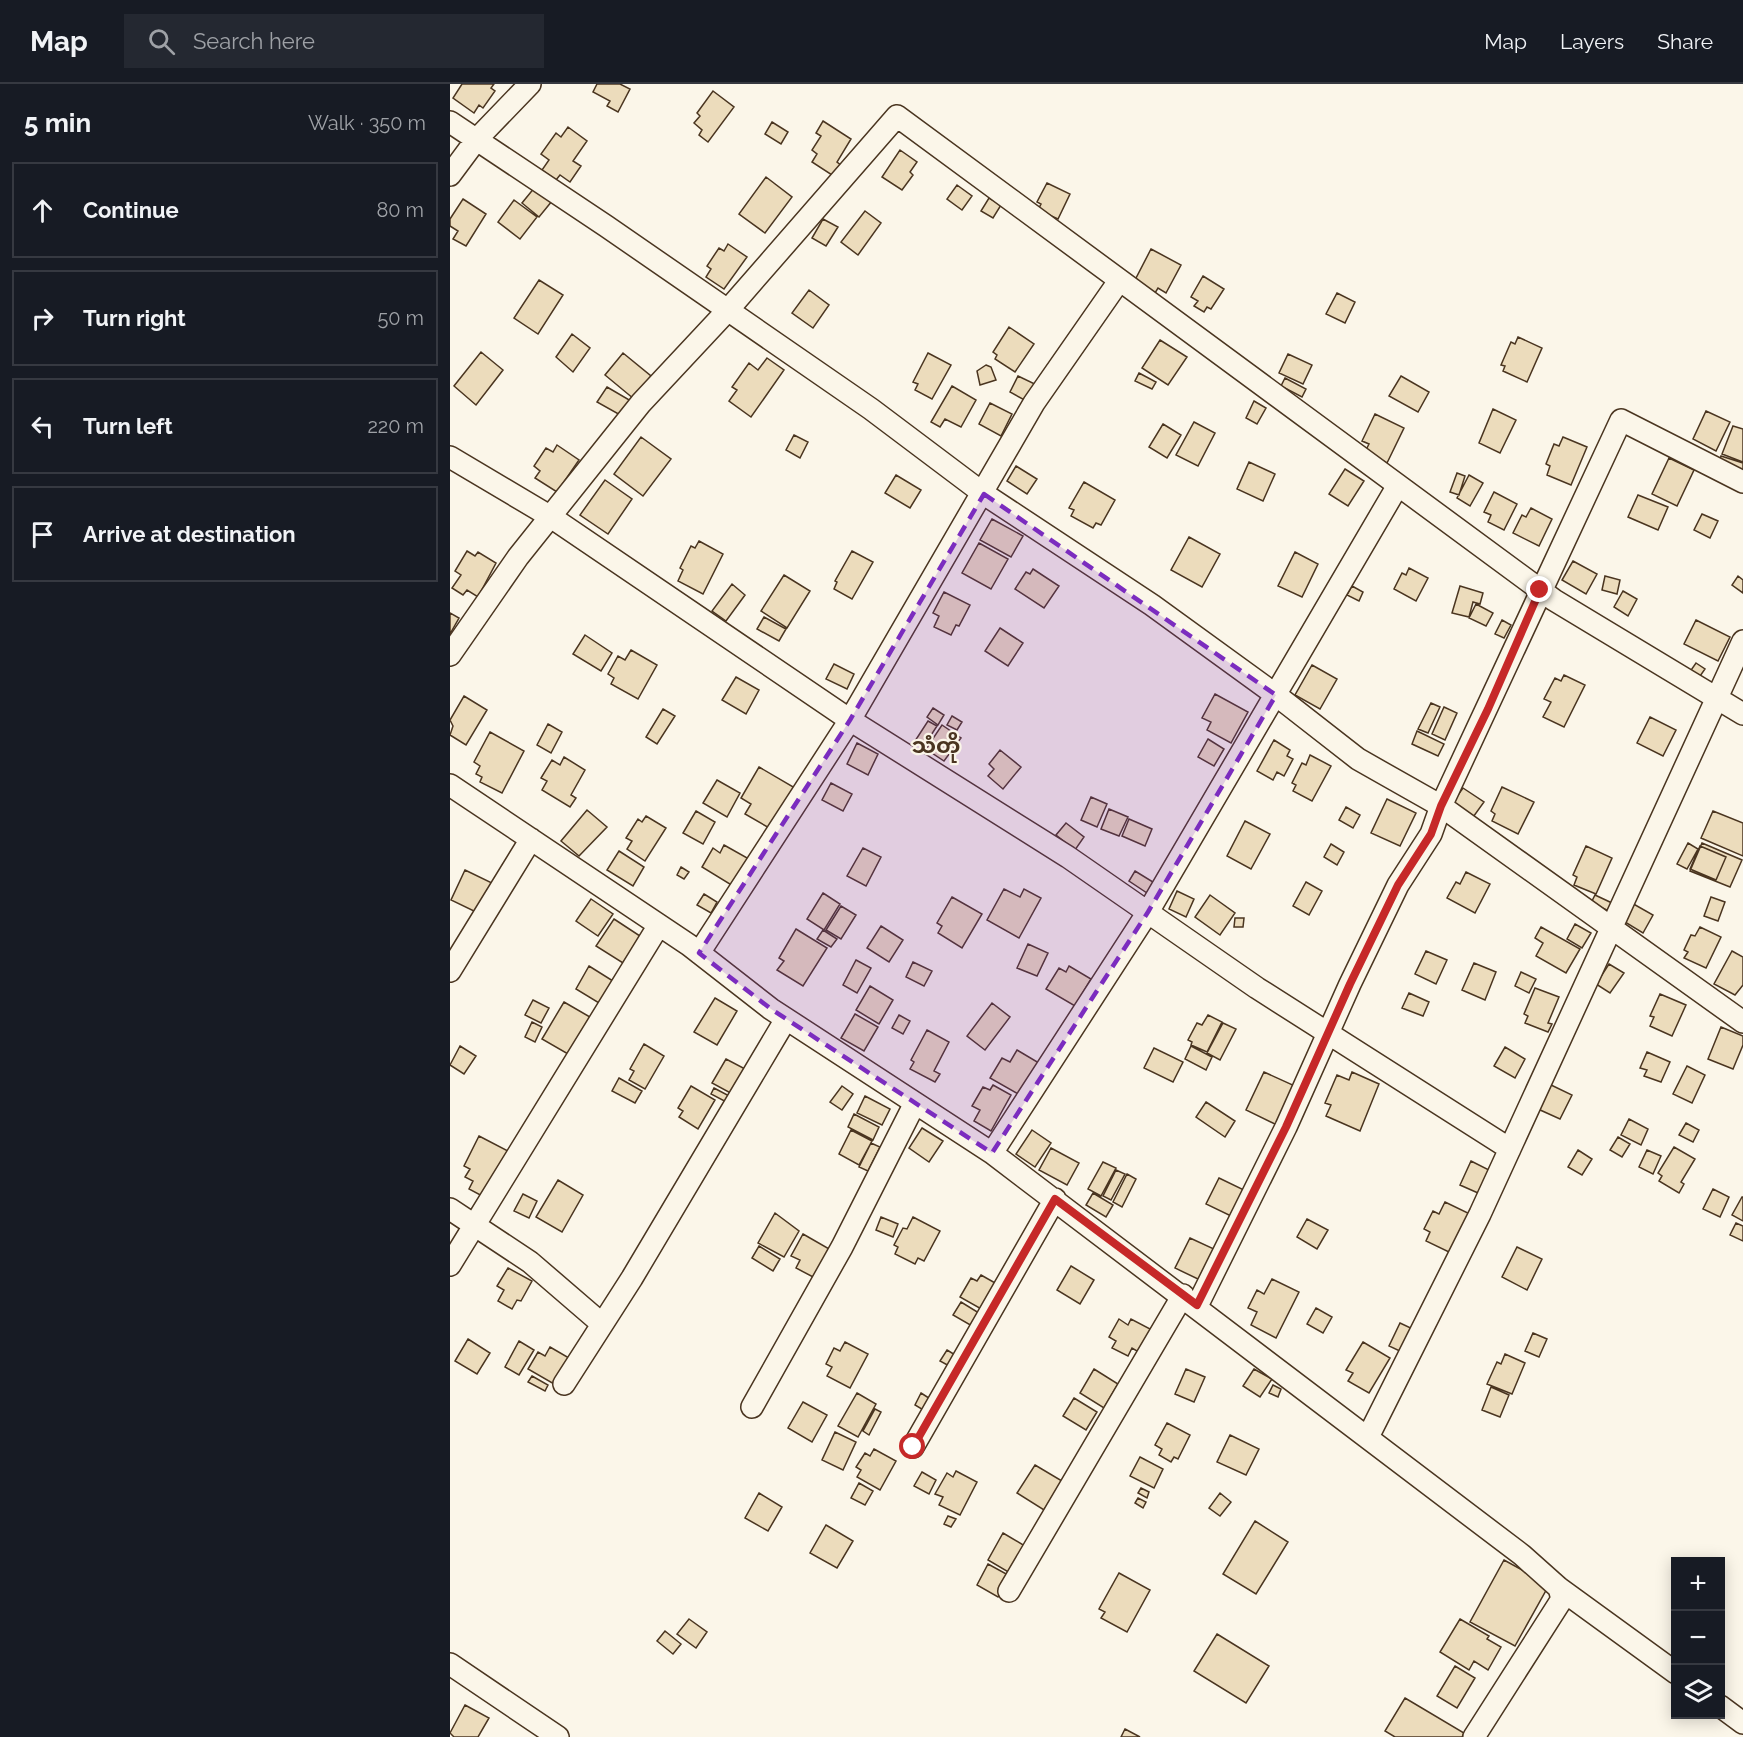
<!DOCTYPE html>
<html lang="en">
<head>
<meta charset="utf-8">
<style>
  :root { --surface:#171b24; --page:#242831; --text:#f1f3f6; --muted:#9ea1a6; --line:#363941 }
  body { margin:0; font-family:Raleway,"Noto Sans Myanmar",sans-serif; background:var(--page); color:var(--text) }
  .controls { position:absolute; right:18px; bottom:18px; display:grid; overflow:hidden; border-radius:0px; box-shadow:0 3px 15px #0003 }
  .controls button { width:54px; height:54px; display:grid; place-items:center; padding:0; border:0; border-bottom:2px solid var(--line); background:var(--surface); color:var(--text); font:30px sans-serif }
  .stop { position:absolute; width:18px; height:18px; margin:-14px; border:4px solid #c62828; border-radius:50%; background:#fff }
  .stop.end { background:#c62828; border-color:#fff; box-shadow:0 2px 6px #0008 }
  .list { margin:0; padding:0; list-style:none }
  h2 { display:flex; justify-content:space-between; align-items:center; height:78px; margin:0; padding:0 24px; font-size:26px }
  h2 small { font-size:20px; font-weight:400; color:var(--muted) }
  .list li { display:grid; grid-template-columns:39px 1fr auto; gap:18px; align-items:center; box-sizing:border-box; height:96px; margin:0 12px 12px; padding:0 12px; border:2px solid var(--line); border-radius:0px }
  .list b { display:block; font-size:22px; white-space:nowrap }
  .list em { font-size:20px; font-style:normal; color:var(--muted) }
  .icon { flex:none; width:33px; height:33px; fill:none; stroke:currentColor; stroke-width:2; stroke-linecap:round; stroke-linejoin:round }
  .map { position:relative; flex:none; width:1293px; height:1653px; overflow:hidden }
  header { display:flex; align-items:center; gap:36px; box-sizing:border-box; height:84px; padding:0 30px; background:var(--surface); border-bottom:2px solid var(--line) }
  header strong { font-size:28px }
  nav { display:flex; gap:33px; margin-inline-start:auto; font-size:21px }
  .search { width:420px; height:54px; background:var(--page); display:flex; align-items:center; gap:15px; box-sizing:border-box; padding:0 21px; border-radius:0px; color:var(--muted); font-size:22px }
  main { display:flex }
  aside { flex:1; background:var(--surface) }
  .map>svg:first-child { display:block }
  .building { fill:#ecdcbc; stroke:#4a3520; stroke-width:1.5 }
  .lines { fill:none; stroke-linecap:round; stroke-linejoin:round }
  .minor-casing { stroke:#4a3520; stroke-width:24 }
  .minor { stroke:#fbf6e9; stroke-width:21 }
  .route { stroke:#c62828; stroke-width:8 }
  .marked { fill:#7b2cbf; fill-opacity:0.2; stroke:#7b2cbf; stroke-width:4.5; stroke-dasharray:12 8; stroke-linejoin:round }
  .labels { text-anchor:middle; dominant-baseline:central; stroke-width:4.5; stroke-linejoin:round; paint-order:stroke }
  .quarter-label { font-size:22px; font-weight:bold; fill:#4a3520; stroke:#fbf6e9 }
</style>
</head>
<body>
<header>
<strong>Map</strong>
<div class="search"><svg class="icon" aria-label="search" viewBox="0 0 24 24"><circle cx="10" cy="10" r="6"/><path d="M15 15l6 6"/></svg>Search here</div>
<nav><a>Map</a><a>Layers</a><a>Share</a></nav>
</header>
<main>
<aside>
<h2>5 min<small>Walk · 350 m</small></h2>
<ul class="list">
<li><svg class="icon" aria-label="ahead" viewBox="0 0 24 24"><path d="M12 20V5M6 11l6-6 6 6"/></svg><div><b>Continue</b></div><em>80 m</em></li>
<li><svg class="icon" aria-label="right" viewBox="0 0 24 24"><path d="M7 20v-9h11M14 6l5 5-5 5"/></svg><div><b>Turn right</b></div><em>50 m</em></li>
<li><svg class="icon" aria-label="left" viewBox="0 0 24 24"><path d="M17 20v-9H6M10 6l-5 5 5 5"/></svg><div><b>Turn left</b></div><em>220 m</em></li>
<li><svg class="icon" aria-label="arrive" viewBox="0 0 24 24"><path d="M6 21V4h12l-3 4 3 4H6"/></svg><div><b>Arrive at destination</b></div></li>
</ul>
</aside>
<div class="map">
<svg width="1293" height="1653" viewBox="0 0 1293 1653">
  <rect width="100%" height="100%" fill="#fbf6e9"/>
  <path class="building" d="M12 0H44L41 4 45 7 33 24 29 21 24 29 3 14Z
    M147 0H170L180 5 168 28 157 22 160 17 143 8Z
    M263 7 284 23 258 58 249 51 252 46 244 39 250 32 247 29Z
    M373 37 401 55 387 78 392 82 385 93 362 78 367 70 362 66 371 52 366 49Z
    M322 38 338 48 331 60 315 50Z
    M118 43 137 57 123 77 131 82 120 98 110 91 106 96 92 86 99 76 91 70 106 49 111 53Z
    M450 66 467 78 460 88 463 91 452 106 432 93Z
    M316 93 342 113 315 149 289 130Z
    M597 99 620 110 608 135 588 126 591 120 587 118Z
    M507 101 522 112 512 126 497 115Z
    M85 103 102 117 89 133 72 119Z
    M539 114 551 121 543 134 531 127Z
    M13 115 36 130 16 162 3 155 8 147 0 142V135Z
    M64 116 87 133 70 155 48 138Z
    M415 127 431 139 408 171 391 158Z
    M373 135 388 143 376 162 362 154Z
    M278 160 297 173 274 205 256 193 261 185 257 182 269 164 274 167Z
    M701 165 731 181 716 209 708 204 705 209 684 198Z
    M753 192 774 205 761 225 757 223 754 228 744 222 748 217 741 213Z
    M89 196 113 211 88 250 64 234Z
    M359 206 379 221 363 244 342 229Z
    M887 209 905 218 895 239 876 230Z
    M559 243 584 260 565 288 545 275 547 271 543 268Z
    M122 250 140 264 123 288 106 273Z
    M1068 253 1092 264 1077 298 1053 287 1055 282 1051 281 1061 258 1065 260Z
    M710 256 737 273 718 301 692 284Z
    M31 268 53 286 26 321 4 302Z
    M173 269 201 292 184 315 155 291Z
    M478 269 501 281 482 315 465 306 468 300 463 298Z
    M838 270 862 281 853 300 829 289Z
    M317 274 334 286 301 333 279 317 287 306 282 303 299 279 308 286Z
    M536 281 541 283 546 296 530 301 527 287Z
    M689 289 706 298 702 305 685 297Z
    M568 292 589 302 580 319 560 308Z
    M951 292 979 308 968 328 939 312Z
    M835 294 856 305 852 313 831 302Z
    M502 302 526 316 511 343 495 335 490 343 481 338Z
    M157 303 181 317 172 332 147 318Z
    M804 317 816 324 807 340 796 334Z
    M540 319 562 330 551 352 529 340Z
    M1043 325 1066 336 1050 369 1029 359Z
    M1256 327 1280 338 1266 367 1243 355Z
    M925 330 954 344 937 379 915 368 919 360 912 357Z
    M744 338 765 349 748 382 726 371Z
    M713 340 731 351 717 374 699 363Z
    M1283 342 1293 345V378L1272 370Z
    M344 351 358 358 350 374 336 366Z
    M191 353 221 375 193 412 164 390Z
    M1113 353 1137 363 1121 401 1097 391 1100 382 1096 380 1104 360 1109 362Z
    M107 361 129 376 107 408 85 394 90 387 84 382 96 364 103 368Z
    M1271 372 1293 379V388L1268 381Z
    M1219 374 1244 386 1227 422 1202 410Z
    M799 378 825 390 813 417 787 405Z
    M566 382 587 395 577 410 557 397Z
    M895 385 914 397 898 422 879 410Z
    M1007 389 1015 392 1009 411 1000 408Z
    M446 391 471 406 460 424 435 409Z
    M1019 391 1033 399 1020 422 1007 414Z
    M155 396 182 415 158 450 130 431Z
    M634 398 665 416 651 441 646 439 643 444 621 432 624 426 619 424Z
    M1044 408 1067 420 1054 446 1038 438 1041 431 1034 428Z
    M1188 411 1218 423 1208 446 1178 433Z
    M1081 424 1102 435 1089 462 1063 449 1072 431 1076 433Z
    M1252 430 1268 437 1260 454 1244 446Z
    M542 435 573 452 561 473 530 456Z
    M739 453 770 470 752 503 721 486Z
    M249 457 273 470 253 510 228 497 233 486 230 484 241 462 245 464Z
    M529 459 558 475 541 505 512 489Z
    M17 467 25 472 28 468 46 479 28 513 17 506 13 511 2 504 11 491 5 487Z
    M402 467 423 478 402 515 384 505 387 498 385 497Z
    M845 468 868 480 852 513 828 502Z
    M1123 477 1147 490 1136 510 1112 496Z
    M959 484 978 494 966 517 944 505 952 489 956 491Z
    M583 485 609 502 594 524 565 505 576 488 580 490Z
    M334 491 360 507 337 544 311 527Z
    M1155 492 1170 496 1167 510 1152 506Z
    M1288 492 1293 496V509L1282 501Z
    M282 500 295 511 276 537 262 527Z
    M902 502 913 508 909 517 897 511Z
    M1010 502 1033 509 1030 520 1023 518 1019 533 1002 529Z
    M1173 507 1187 515 1178 532 1164 523Z
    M494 508 520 521 509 542 506 541 501 551 484 543 489 532 483 529Z
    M1026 520 1043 529 1036 542 1019 534Z
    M0 529 9 534 0 550Z
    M314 533 336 545 329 557 307 545Z
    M1052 536 1061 541 1054 554 1045 550Z
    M1246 536 1280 553 1268 577 1234 560Z
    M550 544 573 559 558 582 535 567Z
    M135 551 162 569 151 587 123 570Z
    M181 566 207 581 188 615 161 600 164 594 158 590 168 572 175 576Z
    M1246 579 1255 585 1248 595 1239 589Z
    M384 580 404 590 397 605 376 595Z
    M862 581 887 595 870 625 845 611Z
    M1114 591 1135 601 1114 643 1093 633 1101 618 1094 615 1105 594 1111 597Z
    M286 593 309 606 296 630 272 616Z
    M765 610 798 628 781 659 757 646 761 638 752 634Z
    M14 612 37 626 16 661 0 651 3 642 0 636Z
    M981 619 990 623 978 649 968 645Z
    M994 623 1007 629 995 656 982 650Z
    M483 624 494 631 488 641 477 633Z
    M213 625 225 632 207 660 196 653Z
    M502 632 512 638 507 646 497 641Z
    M1200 633 1226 646 1213 672 1187 659Z
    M478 637 487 642 474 662 465 657Z
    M98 640 112 648 101 669 87 661Z
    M492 641 511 654 494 677 476 665Z
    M967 647 994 660 988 672 962 660Z
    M40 648 74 667 52 709 30 698 32 693 26 690 30 682 24 678Z
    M758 655 774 665 764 682 748 673Z
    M824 656 840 666 837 672 843 675 834 692 827 688 823 696 807 687Z
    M407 659 428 670 418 691 397 680Z
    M550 666 571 683 553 705 538 692 544 685 539 680Z
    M860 671 881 682 862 717 843 707 846 701 842 699 852 679 856 681Z
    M114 673 135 686 121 711 126 714 120 723 92 706 97 697 91 694 102 676 110 681Z
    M309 683 345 704 321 745 295 730 301 720 291 714Z
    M267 696 290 709 277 733 253 719Z
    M381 699 402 710 393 727 372 716Z
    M1052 703 1084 718 1068 750 1042 737 1045 730 1041 727Z
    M1013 704 1034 718 1021 736 1000 722Z
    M641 713 657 720 647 743 631 736Z
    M937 715 966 729 950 762 921 749Z
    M896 723 910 731 903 744 889 736Z
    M659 725 678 733 669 752 651 745Z
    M137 726 157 743 129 772 111 757Z
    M246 727 265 738 253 760 233 749Z
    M1263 727 1293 739V772L1251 754Z
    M196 732 216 744 195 777 177 765 182 757 176 754 188 735 192 738Z
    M679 735 702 745 695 762 672 752Z
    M795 737 820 750 801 785 777 772Z
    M616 739 634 753 625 766 606 751Z
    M1238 759 1248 765 1237 785 1227 780Z
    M1252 759 1292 776 1280 803 1240 787Z
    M881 760 894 768 887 781 874 773Z
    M274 761 299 775 283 802 252 783 263 764 270 769Z
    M1136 762 1162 774 1146 810 1124 801 1127 793 1123 791Z
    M1250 762 1276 773 1266 796 1240 785Z
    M413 764 431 773 416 802 397 792Z
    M169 767 194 783 183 802 157 786Z
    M231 783 239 788 234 795 227 791Z
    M15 786 42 799 28 829 1 816Z
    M685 787 703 798 697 809 679 797Z
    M1016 788 1040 800 1025 829 997 814 1006 798 1010 800Z
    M856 798 872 807 859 831 843 822Z
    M554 805 570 813 574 805 591 814 569 854 537 836Z
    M727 807 744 815 736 833 719 825Z
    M373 809 390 820 374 846 357 835Z
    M254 810 267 818 261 829 247 821Z
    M760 811 785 829 770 851 745 833Z
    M1145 811 1162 819 1159 827 1141 819Z
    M502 813 532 830 512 864 488 849 492 842 487 839Z
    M1261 813 1275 818 1268 837 1254 832Z
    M141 815 163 830 148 852 126 837Z
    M1180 818 1203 831 1193 849 1170 835Z
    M391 822 406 831 391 855 376 846Z
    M785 834H794L793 843H784Z
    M164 835 190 852 173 879 146 862Z
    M1125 840 1141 849 1132 864 1117 855Z
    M431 842 453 856 439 878 417 864Z
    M1091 843 1130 865 1116 889 1086 872 1093 859 1085 854Z
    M1250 843 1271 853 1256 884 1234 874 1238 868 1234 866 1241 851 1245 852Z
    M346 845 377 864 353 902 327 886 334 877 329 874Z
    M373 846 387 855 381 863 367 855Z
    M578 860 598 869 587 892 567 884Z
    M976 867 997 876 986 900 965 890Z
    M1282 867 1293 873V901L1285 911 1264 900Z
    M406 876 421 884 407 909 393 901Z
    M463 878 482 887 474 902 456 893Z
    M1024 879 1046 888 1035 916 1012 906Z
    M1159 880 1174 889 1160 909 1146 900Z
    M139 882 163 897 149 919 126 905Z
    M619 882 641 895 625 922 596 905 609 884 616 888Z
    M1071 888 1086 895 1079 909 1065 902Z
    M420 902 443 916 429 940 406 926Z
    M1085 904 1109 913 1098 939 1102 940 1098 948 1075 939 1078 932 1074 930Z
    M959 909 979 918 973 932 952 924Z
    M1210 910 1236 921 1222 952 1200 942 1204 933 1200 932Z
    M265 914 287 927 267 961 244 948Z
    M83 916 99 924 91 939 75 931Z
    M114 918 140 933 118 970 92 955Z
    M542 919 560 933 535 966 517 952Z
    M405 930 428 943 414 967 391 954Z
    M449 931 460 937 453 950 442 944Z
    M758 931 772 938 757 968 741 961 742 958 738 956 747 939 752 941Z
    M82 938 92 943 85 958 75 953Z
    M773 939 786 945 770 976 757 969Z
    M1271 943 1293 952V961L1283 985 1258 975Z
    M477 946 499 958 484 987 490 990 485 998 460 985 464 978 461 976Z
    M194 960 214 972 195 1005 179 996 184 987 180 985Z
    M10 962 26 972 14 990 0 981Z
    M741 962 762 973 756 986 735 975Z
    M1055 963 1075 975 1065 994 1044 982Z
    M704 964 733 978 723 998 694 984Z
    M567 966 589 979 570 1011 540 994 552 974 560 978Z
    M1197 968 1220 978 1211 998 1194 992 1197 986 1190 984Z
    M276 975 299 987 286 1012 262 999Z
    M1237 982 1255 991 1242 1019 1223 1010Z
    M814 988 845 1002 827 1041 796 1026Z
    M902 988 929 1000 910 1047 876 1032 881 1021 875 1019 887 991 899 996Z
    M169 994 192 1007 185 1019 162 1007Z
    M1099 1000 1122 1011 1110 1035 1088 1025Z
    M543 1001 561 1011 541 1047 524 1037 530 1026 522 1022 533 1003 540 1006Z
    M241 1002 265 1016 248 1045 229 1033 233 1027 228 1024Z
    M392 1002 403 1010 392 1026 380 1018Z
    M264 1004 285 1015 282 1021 261 1010Z
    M415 1012 440 1025 432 1041 407 1029Z
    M756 1018 785 1037 775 1053 746 1033Z
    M404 1030 429 1043 423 1056 398 1043Z
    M1179 1035 1198 1045 1191 1061 1171 1051Z
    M1236 1039 1249 1046 1243 1058 1229 1051Z
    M472 1044 493 1057 479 1078 459 1064Z
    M401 1046 422 1057 409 1081 389 1070Z
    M582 1046 601 1059 585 1083 566 1070Z
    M29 1052 58 1067 34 1113 19 1105 23 1097 15 1093 20 1085 14 1082Z
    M1168 1053 1180 1060 1172 1073 1160 1066Z
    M421 1059 430 1063 418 1087 409 1083Z
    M1224 1063 1245 1075 1231 1098 1234 1100 1229 1109 1209 1097 1212 1092 1208 1089Z
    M601 1064 629 1079 617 1101 589 1086Z
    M1128 1066 1142 1075 1132 1091 1118 1083Z
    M1197 1066 1211 1072 1203 1090 1189 1083Z
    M1021 1077 1039 1086 1028 1109 1010 1101Z
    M653 1078 666 1084 651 1112 638 1105Z
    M666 1086 675 1090 661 1116 653 1112Z
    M677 1090 686 1095 672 1123 663 1118Z
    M769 1094 794 1106 781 1132 756 1120Z
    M108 1096 133 1111 112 1148 86 1133Z
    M1263 1105 1279 1113 1270 1133 1253 1125Z
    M643 1109 663 1121 656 1133 636 1121Z
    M73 1110 87 1117 79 1134 64 1127Z
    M1292 1113H1293V1137L1282 1131Z
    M995 1118 1020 1130 1001 1169 976 1157 980 1148 974 1145 983 1127 989 1130Z
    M325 1129 349 1147 334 1173 308 1159Z
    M431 1133 448 1140 443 1153 426 1146Z
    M463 1133 490 1147 474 1177 468 1174 465 1180 445 1170 448 1163 444 1161 453 1144 457 1145Z
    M857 1135 878 1146 867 1165 847 1153Z
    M1286 1139 1293 1142V1157L1280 1151Z
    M353 1150 381 1166 365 1194 346 1184 350 1176 341 1172Z
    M740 1154 764 1165 750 1196 725 1184Z
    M309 1162 330 1175 323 1187 302 1174Z
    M1067 1163 1092 1175 1077 1206 1052 1193Z
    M621 1182 644 1196 630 1220 607 1206Z
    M58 1184 82 1197 71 1217 67 1216 62 1225 48 1217 54 1206 47 1202Z
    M531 1191 547 1200 533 1226 510 1213 521 1194 527 1197Z
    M822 1195 849 1208 826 1254 801 1241 807 1228 798 1224 807 1206 814 1210Z
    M511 1218 529 1229 522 1242 503 1231Z
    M866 1224 882 1233 873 1249 857 1240Z
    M669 1235 678 1241 681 1235 704 1247 692 1270 682 1264 678 1272 662 1264 666 1257 659 1253Z
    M950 1239 965 1246 954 1269 939 1262Z
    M1083 1249 1097 1255 1089 1273 1075 1267Z
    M18 1255 40 1269 27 1290 5 1277Z
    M69 1257 84 1266 69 1291 55 1283Z
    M395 1258 418 1270 400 1304 377 1292 382 1283 376 1280 384 1264 390 1267Z
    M913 1258 940 1274 919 1309 898 1297 903 1289 896 1286Z
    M100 1263 119 1274 104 1300 78 1285 88 1268 95 1272Z
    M497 1266 507 1272 501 1283 490 1277Z
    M1055 1270 1075 1279 1062 1310 1037 1300 1047 1278 1051 1280Z
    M644 1285 668 1300 654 1324 630 1309Z
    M736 1285 755 1293 744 1318 725 1310Z
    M804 1285 822 1295 810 1313 793 1302Z
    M82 1292 98 1301 95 1307 78 1298Z
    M823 1301 831 1305 828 1313 819 1309Z
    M1041 1303 1059 1311 1050 1333 1032 1326Z
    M407 1309 426 1320 408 1353 388 1342Z
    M471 1309 482 1316 475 1327 465 1321Z
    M624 1314 647 1328 636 1346 613 1332Z
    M353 1318 377 1331 362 1358 338 1344Z
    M425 1325 431 1328 419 1351 413 1347Z
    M717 1339 740 1351 728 1375 724 1373 721 1378 709 1371 712 1365 705 1361Z
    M385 1348 406 1358 393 1386 372 1376Z
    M780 1351 809 1365 796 1391 767 1378Z
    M424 1365 446 1377 430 1406 407 1393 411 1386 406 1383 415 1369 420 1372Z
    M690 1373 713 1385 704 1404 680 1392Z
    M585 1381 612 1397 594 1426 567 1409Z
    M506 1387 527 1398 510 1431 489 1421 493 1413 485 1410 497 1389 503 1393Z
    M472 1388 486 1396 479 1410 464 1402Z
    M409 1399 423 1407 415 1421 401 1414Z
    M691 1404 699 1408 697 1414 688 1409Z
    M309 1409 332 1423 318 1447 295 1434Z
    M770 1409 781 1418 770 1432 759 1424Z
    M688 1414 696 1418 693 1424 685 1419Z
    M498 1432 506 1435 501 1443 494 1440Z
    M805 1437 838 1458 806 1510 773 1490Z
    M376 1441 403 1457 387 1484 360 1469Z
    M553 1449 575 1462 560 1489 538 1476Z
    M1054 1476 1099 1501 1065 1562 1020 1538Z
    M538 1480 560 1492 548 1513 527 1501Z
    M669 1489 700 1506 677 1548 651 1534 655 1528 649 1525Z
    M239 1535 257 1548 246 1564 227 1550Z
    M1010 1535 1039 1552 1037 1555 1051 1563 1038 1586 1024 1577 1019 1586 990 1568Z
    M215 1547 231 1560 223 1570 207 1557Z
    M767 1550 819 1582 796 1619 744 1587Z
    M1005 1582 1025 1594 1007 1624 987 1612Z
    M955 1614 1014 1649 1012 1653H945L935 1647Z
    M15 1621 39 1634 28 1653H4L0 1649Z
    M675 1645 690 1653H671Z"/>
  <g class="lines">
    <g class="minor-casing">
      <path id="minor" d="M0 38 156 142 421 325 534 410 702 521 826 611 908 675 991 722 1293 938
        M0 91 26 56 80 0
        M0 373 101 433 400 636 618 773 807 904 1060 1065
        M0 571 68 473 191 319 277 227 447 32 1104 516 1293 630
        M0 701 239 861 321 925 542 1069 1072 1471 1109 1504 1226 1589
        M249 869 400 636 584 319 669 197
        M0 887 81 755
        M542 1069 698 828 947 403
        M0 1125 80 1178 152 1240
        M0 1181 209 841
        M747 1222 836 1043 900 900 948 801 981 750 991 722 1171 336 1293 398
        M114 1300 182 1194 336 935
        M302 1323 392 1163 465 1019
        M918 1353 1030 1130 1293 557
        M463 1363 605 1115
        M559 1507 733 1211
        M0 1580 108 1653
        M1270 1622 1293 1639
        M1024 1653 1112 1515 1109 1504"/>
    </g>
    <use href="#minor" class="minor"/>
  </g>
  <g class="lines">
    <path class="route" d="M463 1363 605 1115 747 1221 836 1043 900 900 948 801 981 750 991 722 1038 625 1090 506"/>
  </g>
  <path class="marked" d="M534 410 826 611 698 828 542 1069 321 925 249 869 400 636Z"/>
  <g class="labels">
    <g class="quarter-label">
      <text x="486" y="661">သံတို</text>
    </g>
  </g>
</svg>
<div class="controls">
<button>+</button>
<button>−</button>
<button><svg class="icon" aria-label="layers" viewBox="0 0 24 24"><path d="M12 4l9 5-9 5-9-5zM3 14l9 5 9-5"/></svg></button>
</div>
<div class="stop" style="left:463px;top:1363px"></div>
<div class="stop end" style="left:1090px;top:506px"></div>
</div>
</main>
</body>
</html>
